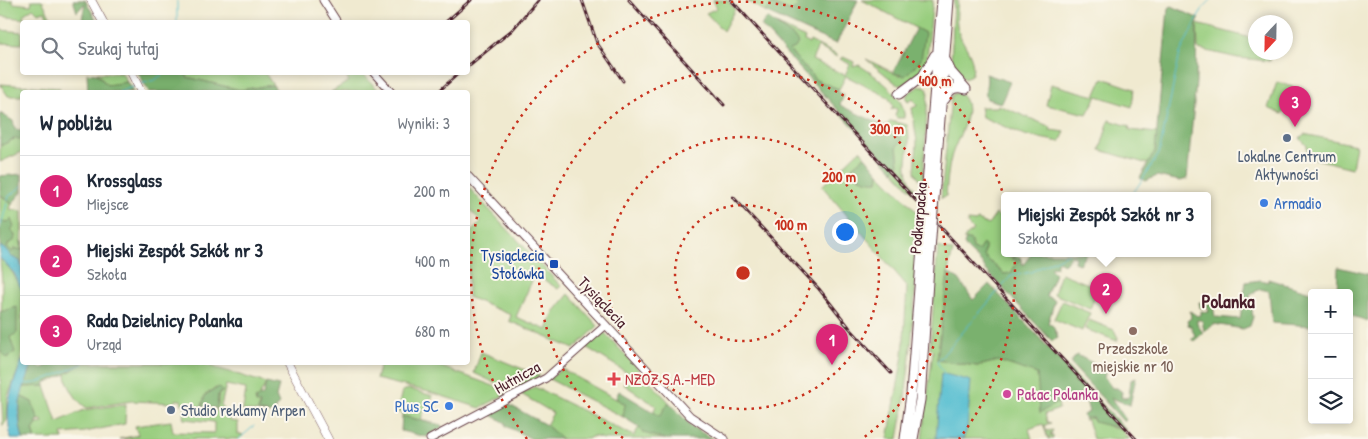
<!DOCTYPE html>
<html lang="pl">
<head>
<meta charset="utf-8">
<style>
  :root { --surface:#fff; --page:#f6f6f7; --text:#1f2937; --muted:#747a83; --line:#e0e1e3; --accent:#db2777 }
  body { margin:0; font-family:"Patrick Hand",sans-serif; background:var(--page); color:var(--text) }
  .controls { position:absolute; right:15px; bottom:15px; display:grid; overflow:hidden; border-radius:5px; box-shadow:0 2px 8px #0003 }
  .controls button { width:45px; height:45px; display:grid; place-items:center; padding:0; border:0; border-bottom:1px solid var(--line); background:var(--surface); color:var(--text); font:25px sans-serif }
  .compass { position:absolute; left:1248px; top:15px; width:45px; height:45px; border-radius:50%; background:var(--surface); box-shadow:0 2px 8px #0003; rotate:202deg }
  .you { position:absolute; left:844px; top:231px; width:18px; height:18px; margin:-12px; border:4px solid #fff; border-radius:50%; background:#1a73e8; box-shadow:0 0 0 8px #1a73e833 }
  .badge { display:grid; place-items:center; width:32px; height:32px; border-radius:50%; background:var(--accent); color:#fff; font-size:16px; font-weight:700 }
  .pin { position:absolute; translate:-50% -41px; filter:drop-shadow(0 1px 2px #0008) }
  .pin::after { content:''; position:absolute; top:26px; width:18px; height:15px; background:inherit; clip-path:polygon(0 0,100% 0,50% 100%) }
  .popup { position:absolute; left:1001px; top:192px; width:210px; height:65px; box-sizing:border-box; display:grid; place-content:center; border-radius:5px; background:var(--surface); filter:drop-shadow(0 1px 4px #0005); font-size:16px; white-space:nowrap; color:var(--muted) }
  .popup b { font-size:19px; color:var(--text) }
  .popup::after { content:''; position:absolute; left:50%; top:100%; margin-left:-10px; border:10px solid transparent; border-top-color:var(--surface) }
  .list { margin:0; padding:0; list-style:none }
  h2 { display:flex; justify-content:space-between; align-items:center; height:65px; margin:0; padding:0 20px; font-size:21px }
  h2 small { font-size:16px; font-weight:400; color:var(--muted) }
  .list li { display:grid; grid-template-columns:32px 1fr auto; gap:15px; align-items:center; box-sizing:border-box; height:70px; padding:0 20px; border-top:1px solid var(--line) }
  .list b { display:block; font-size:19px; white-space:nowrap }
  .list p { margin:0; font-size:16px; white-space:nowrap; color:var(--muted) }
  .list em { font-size:16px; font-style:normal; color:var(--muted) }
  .icon { flex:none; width:28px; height:28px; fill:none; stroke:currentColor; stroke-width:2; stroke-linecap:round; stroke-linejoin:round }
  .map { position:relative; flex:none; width:1368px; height:439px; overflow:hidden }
  .search { position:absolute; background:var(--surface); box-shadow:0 2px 8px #0003; left:20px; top:20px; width:450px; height:55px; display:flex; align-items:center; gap:12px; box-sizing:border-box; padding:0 18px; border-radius:5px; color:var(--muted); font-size:19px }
  .panel { position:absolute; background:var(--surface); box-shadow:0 2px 8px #0003; left:20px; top:90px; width:450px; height:275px; border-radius:5px }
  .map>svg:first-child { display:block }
  .green { fill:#99ce7f; stroke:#727655 }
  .forest { fill:#7ab16e; stroke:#62684c }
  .water { fill:#53bdd0; stroke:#4e6e7e }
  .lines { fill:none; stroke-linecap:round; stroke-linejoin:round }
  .stream { stroke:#53bdd0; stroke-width:1 }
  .tertiary-casing { stroke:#633d44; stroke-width:9 }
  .secondary-casing { stroke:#633d44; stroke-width:9 }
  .primary-casing { stroke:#633d44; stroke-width:11 }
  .tertiary { stroke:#fff; stroke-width:7 }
  .secondary { stroke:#fff; stroke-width:8 }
  .primary { stroke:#fff; stroke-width:9 }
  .rail-casing { stroke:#4a1f2b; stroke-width:3 }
  .rail { stroke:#fbf7ec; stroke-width:1; stroke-dasharray:4; stroke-linecap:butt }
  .primary-bridge-casing { stroke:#633d44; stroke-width:11; stroke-linecap:butt }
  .primary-bridge { stroke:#fff; stroke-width:9 }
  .ring { fill:none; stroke:#c8321e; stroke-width:2.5; stroke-dasharray:2.5 5 }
  .service-dot { fill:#5c6f8a; stroke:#fbf7ec; stroke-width:2 }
  .shop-dot { fill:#3f7fe0; stroke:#fbf7ec; stroke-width:2 }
  .transit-dot { fill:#1a4fb4; stroke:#fbf7ec; stroke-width:2 }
  .education-dot { fill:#8d6e63; stroke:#fbf7ec; stroke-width:2 }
  .health-dot { fill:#e0444e; stroke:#fbf7ec; stroke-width:2 }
  .hotel-dot { fill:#d1479c; stroke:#fbf7ec; stroke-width:2 }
  .labels { text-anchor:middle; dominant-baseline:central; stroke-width:4; stroke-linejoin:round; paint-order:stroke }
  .service-label { font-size:16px; fill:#4e5e75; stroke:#fbf7ec }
  .shop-label { font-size:16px; fill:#366cbe; stroke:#fbf7ec; text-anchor:start }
  .street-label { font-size:16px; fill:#4a1f2b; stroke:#fbf7ec }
  .transit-label { font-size:16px; fill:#164399; stroke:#fbf7ec; text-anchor:end }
  .education-label { font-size:16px; fill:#785e54; stroke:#fbf7ec }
  .health-label { font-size:16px; fill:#be3a42; stroke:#fbf7ec; text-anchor:start }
  .hotel-label { font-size:16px; fill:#b23c85; stroke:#fbf7ec; text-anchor:start }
  .quarter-label { font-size:19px; font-weight:bold; fill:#4a1f2b; stroke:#fbf7ec }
  .centre { fill:#c8321e; stroke:#fbf7ec; stroke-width:2.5 }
  .ring-label { font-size:15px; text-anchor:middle; font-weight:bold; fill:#c8321e; stroke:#fbf7ec; stroke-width:4; stroke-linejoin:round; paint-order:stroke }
</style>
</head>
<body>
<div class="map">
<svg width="1368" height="439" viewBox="0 0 1368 439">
  <rect width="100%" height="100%" fill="#fbf7ec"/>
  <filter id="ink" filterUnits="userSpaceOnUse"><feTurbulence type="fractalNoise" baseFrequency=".02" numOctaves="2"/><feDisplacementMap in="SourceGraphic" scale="10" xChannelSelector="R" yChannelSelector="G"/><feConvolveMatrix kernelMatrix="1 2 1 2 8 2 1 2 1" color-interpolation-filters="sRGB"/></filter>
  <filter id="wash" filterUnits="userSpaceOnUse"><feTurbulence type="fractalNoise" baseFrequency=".0096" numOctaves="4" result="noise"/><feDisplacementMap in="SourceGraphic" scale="20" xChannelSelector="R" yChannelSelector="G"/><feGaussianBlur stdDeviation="1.12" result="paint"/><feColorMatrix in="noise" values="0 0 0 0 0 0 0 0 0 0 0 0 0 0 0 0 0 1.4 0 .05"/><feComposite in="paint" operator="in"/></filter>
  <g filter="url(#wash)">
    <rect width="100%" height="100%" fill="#f0ead0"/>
    <path class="green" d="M0 0H13V3L31 5 32 0H42L53 22H49L45 11 38 13 33 8 23 15 25 19 0 16Z
      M713 0H727L735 9 723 31 706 13 717 8Z
      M746 0H794L799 6 791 12 772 4 765 12Z
      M862 0H933L926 67 904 85H898L866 59 900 76 925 33Z
      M954 0H958C957 11 955 22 959 33 964 47 976 57 972 74L965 79 951 66Z
      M776 24 805 38 804 41 809 44 810 41 837 55V57L818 47 812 60 845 75 850 64 840 59 843 57 854 62 853 67 859 65C875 75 907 97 904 118H897L895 116 897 109 894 108 891 110 893 106 888 97 846 76 839 89 816 80 788 50 794 37Z
      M1197 24 1255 39 1256 52 1271 53 1270 61 1238 58 1198 49Z
      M0 30 22 32V44L0 43Z
      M97 73H122L127 82 107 85Z
      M186 73H265L273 85 240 90 187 77Z
      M344 73H362L380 92H331L349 81Z
      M1103 78 1134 89 1132 107 1097 96 1087 114 1046 105 1051 84 1095 96Z
      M1277 82 1302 90 1282 114 1268 108Z
      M0 84 60 88 59 92H22V96H8Z
      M920 86H925L928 90 923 186 915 172 917 142 912 108 917 106 913 99 908 102 906 98 908 93Z
      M959 93C979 108 955 140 951 158 948 170 947 183 946 196L941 198 951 98 953 94Z
      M998 105 1051 127 1050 130 1065 132 1060 142 1024 135 982 117 980 107H997Z
      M1109 120 1129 126 1130 130 1157 133 1155 151 1148 164 1100 150Z
      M891 121 907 125C915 157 894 167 922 197L921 201 893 170 899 165 897 146 902 141 900 136 884 127Z
      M1304 134 1356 145 1352 168 1300 155 1307 153V146L1300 138Z
      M16 138 22 140V152L0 162V146Z
      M860 150 865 156 850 169 859 178 878 181 879 173 920 215 919 228 912 233 918 237C915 304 911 372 898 439H888L903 355 907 286 822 186Z
      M468 187 561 286 558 289 535 274 516 317 547 330 554 312 569 294 598 326 574 349 509 321 511 315 468 297V235L481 222 468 207Z
      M0 195 12 204 10 209 22 211V250L14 253 7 247 15 236 8 222 0 221Z
      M996 214 1005 222V238L1000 244 1005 253 1017 262 1011 273 1004 274 984 256 985 246 983 244 978 251 973 249 966 239H963L973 230 967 224 968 221 975 222 978 220 988 225Z
      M938 247 953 251 949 266 937 360 977 366 998 361 1038 374 1040 412 1058 402 1059 409 1045 414 1047 422 1051 423 1045 425 1046 431 1053 430 1051 434 1049 433 1052 435 1048 437 1053 436V439H1048L1043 424 1029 429 1032 439H922L933 351 930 348Z
      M0 259 7 264 22 288V360L8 396 7 420 3 426 0 369 2 282Z
      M1061 273 1098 288 1090 309 1054 294Z
      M1062 301 1090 313 1082 331 1054 319Z
      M1089 320 1114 330 1118 338 1117 341 1085 329Z
      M603 331 669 402 660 416 653 412 656 406 623 384 629 374 586 347Z
      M481 352 540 376 512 391 474 373Z
      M83 363H200L266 383 260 395 258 412 239 410 243 409 246 389 226 385 221 406 224 407 221 410 215 409 218 404V395L223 391 216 388 205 395 202 407 182 404 181 400H176L174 403 132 401 87 408C78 403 66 385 66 374Z
      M376 363H431L510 392 480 408 429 392 376 379 380 364Z
      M562 369 625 404 623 417 549 379Z
      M45 386 57 422 84 410 126 404 125 424 85 432 62 434 63 439H36L33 430 37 424 43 423 42 420H39L32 402 20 396 24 387Z
      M535 387 634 436 639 427 647 433 665 439H604L593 436 588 439H562L546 425 553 413 521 394Z
      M409 389 433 396 427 409H424L421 420 402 416V413L397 412 402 391Z
      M185 407 230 413V421L238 422V434L243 435 239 439H119L138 435 135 426 171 421 173 432 214 433V422L184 419Z
      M1086 416 1113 428 1126 430 1123 433 1129 439H1093L1087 420H1084Z"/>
    <path class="forest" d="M73 0H85L96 19 85 22 82 19 85 3 77 12Z
      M794 0H858L836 44 765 12 772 4 791 12 798 6Z
      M1172 6 1199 19 1197 25 1196 82 1187 179 1180 181 1157 176 1146 181 1140 178 1155 151 1168 8Z
      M767 18 794 37 798 43 795 48 789 50 816 80 839 89 838 92 844 95 840 105C853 113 898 129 902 141L897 146 899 165 893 170 761 26Z
      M916 28 925 33 921 60 905 76 893 73Z
      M87 73 97 74 107 85 127 82 133 92H88Z
      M138 73H186L187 77 240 90 273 85 278 92H149Z
      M986 74 1010 82 1001 103 987 99C983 90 989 82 986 74Z
      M0 113 13 121 15 129 22 130V140L16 138 0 146Z
      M865 156 879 173 878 181C865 182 859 178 850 169Z
      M22 174V192L12 204 0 194V176Z
      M11 219 14 227 11 229 15 236 14 241 9 243 7 247 13 252 14 248 22 250 21 240 22 242V268L20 261 10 256V253L0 246V221L8 222Z
      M966 239 971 241 973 249 978 251 983 244 985 246 984 256 1004 274 1011 273 1017 263 1016 259H1012V256L1020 257 1023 265 1032 253H1087L1079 264 1074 262 1075 257 1072 255 1064 264 1058 261 1056 267 1050 268 1055 274 1046 296 1055 300 1048 323 1053 326 1058 338 1052 341 1048 337 985 269C981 259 969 254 964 244Z
      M1338 267 1368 274V321L1349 315V293H1337Z
      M948 273 959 279 973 300 989 284 1126 430 1094 422 1093 418H1084L1083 415 1089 412 1084 393 1058 400V402L1040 413 1037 374 998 361 977 366 937 360Z
      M1268 279 1313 293 1312 329 1311 326 1272 323 1269 291 1260 289 1250 295 1253 317 1250 326 1243 329 1214 324 1204 331 1202 320H1197V324L1203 333 1194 341 1191 339 1195 336 1191 326 1188 325 1187 321 1191 318 1190 311 1197 316 1201 315V311L1209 312 1208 307 1200 308 1199 302 1213 305 1215 317 1240 319 1246 282 1261 280 1268 282Z
      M17 307V333L10 337 15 352 7 358 0 351V312Z
      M1077 355 1106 370 1104 377 1112 388H1117L1122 392 1121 397 1127 398 1129 396 1131 380 1136 377 1130 405 1111 398 1126 420 1124 422 1070 363Z
      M83 362 66 374 45 383V386L24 387 33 363H40L38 367 42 368 54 363Z
      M266 383 279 386 276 397 279 404 275 408V414L258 412 260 404 256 403 255 399 263 395Z
      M219 387 223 391 218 395 217 408 202 407 205 395Z
      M619 391 660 416 669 402 692 427 713 439H665L643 433 639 427 623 417 625 404 616 398Z
      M20 396 32 402 39 420 37 421V424L33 430 36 439H23L20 426Z
      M506 403 546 425 562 439H532L506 426V423L488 413Z
      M402 416 441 425 442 428 426 437 401 431Z"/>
    <path class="water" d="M0 246 10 253V256L20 261 22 268V291L14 273 0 258Z
      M22 360V362L33 363C22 391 14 408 23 439H11C4 406 11 390 22 360Z
      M941 373 971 381 967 429 963 439 936 438Z"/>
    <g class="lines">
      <path class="stream" d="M177 22V0
        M141 84 154 80 167 72
        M119 92 135 86
        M1132 195 1159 154 1180 53 1203 8 1211 0
        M0 229 9 196 22 186
        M944 373 937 362 1011 276 1031 272 1069 253
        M23 384 36 383 83 364
        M239 439 254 426"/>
    </g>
  </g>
  <g filter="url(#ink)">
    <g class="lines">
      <g class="tertiary-casing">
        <path id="tertiary" d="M323 0 337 22
          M373 72 391 92
          M468 176 690 416 725 439
          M430 439 546 378 606 325"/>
      </g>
      <g class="secondary-casing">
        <path id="secondary" d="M91 0 103 22
          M131 72 141 92
          M287 362 328 439"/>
      </g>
      <g class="primary-casing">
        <path id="primary" d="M946 61 951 72 966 89
          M899 94 923 76 935 55
          M945 99C950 88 955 86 966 89
          M927 185 942 0
          M935 185 949 0
          M905 439 911 394 922 248
          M913 439 920 400 930 251"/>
      </g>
      <use href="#tertiary" class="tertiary"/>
      <use href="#secondary" class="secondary"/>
      <use href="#primary" class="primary"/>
      <g class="rail-casing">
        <path id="rail" d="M582 0 597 43 623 81
          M629 0 724 105
          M731 0 1136 439
          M446 22 471 0
          M468 66 512 30 538 0
          M438 92 460 72
          M733 197 819 289 849 327
          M844 322 891 373"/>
      </g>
      <use href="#rail" class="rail"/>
      <g class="primary-bridge-casing">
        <path id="primary-bridge" d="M922 248 927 185
          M930 251 935 185"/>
      </g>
      <use href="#primary-bridge" class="primary-bridge"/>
    </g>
  </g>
  <g class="ring">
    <circle cx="743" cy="273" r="68"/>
    <circle cx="743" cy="273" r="136"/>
    <path d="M623 438A204 204 0 1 1 863 438"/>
    <path d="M527 439A272 272 0 1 1 959 439"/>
  </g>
  <g class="service-dot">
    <circle cx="1287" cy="138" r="5"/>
    <circle cx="171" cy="410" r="5"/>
  </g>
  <g class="shop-dot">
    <circle cx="1264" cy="203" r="5"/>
    <circle cx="449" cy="406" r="5"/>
  </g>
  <rect class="transit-dot" x="549" y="259" width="10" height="10" rx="2.5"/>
  <circle class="education-dot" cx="1133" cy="331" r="5"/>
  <path class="health-dot" d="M611.5 371.5h5v5h5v5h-5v5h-5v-5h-5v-5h5z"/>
  <circle class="hotel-dot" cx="1007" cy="394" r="5"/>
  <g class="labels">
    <g class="service-label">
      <text x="1287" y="156">Lokalne Centrum<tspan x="1287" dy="18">Aktywności</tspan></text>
      <text x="181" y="410" text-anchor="start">Studio reklamy Arpen</text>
    </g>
    <g class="shop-label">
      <text x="1274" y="203">Armadio</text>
      <text x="439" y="406" text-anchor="end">Plus SC</text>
    </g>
    <g class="street-label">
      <text transform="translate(918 218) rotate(-85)">Podkarpacka</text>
      <text transform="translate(603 302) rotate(47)">Tysiąclecia</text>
      <text transform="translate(517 377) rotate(-29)">Hutnicza</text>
    </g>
    <g class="transit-label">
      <text x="544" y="255">Tysiąclecia<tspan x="544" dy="18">Stołówka</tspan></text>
    </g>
    <g class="education-label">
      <text x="1133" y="348">Przedszkole<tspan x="1133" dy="18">miejskie nr 10</tspan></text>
    </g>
    <g class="health-label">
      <text x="625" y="379">NZOZ S.A.-MED</text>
    </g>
    <g class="hotel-label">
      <text x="1017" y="394">Pałac Polanka</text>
    </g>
    <g class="quarter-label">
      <text x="1228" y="301">Polanka</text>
    </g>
  </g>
  <circle cx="743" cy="273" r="8" class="centre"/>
  <g class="ring-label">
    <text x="935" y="86">400 m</text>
    <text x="887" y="134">300 m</text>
    <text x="839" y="182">200 m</text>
    <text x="791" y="230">100 m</text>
  </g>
</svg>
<div class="controls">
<button>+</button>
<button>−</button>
<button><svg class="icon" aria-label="layers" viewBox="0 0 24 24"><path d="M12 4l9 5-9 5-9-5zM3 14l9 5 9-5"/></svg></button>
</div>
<svg class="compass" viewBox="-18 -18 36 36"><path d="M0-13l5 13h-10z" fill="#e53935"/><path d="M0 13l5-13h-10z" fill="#747a83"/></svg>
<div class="you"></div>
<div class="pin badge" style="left:832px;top:365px">1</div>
<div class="pin badge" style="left:1106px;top:314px">2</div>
<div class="popup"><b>Miejski Zespół Szkół nr 3</b>Szkoła</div>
<div class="pin badge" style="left:1295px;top:127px">3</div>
<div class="search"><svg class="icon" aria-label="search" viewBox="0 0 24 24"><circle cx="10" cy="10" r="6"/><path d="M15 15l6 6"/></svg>Szukaj tutaj</div>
<section class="panel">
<h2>W pobliżu<small>Wyniki: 3</small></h2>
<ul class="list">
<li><span class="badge">1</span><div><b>Krossglass</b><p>Miejsce</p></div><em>200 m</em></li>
<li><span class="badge">2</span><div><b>Miejski Zespół Szkół nr 3</b><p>Szkoła</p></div><em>400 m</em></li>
<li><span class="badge">3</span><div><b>Rada Dzielnicy Polanka</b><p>Urząd</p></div><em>680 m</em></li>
</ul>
</section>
</div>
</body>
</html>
